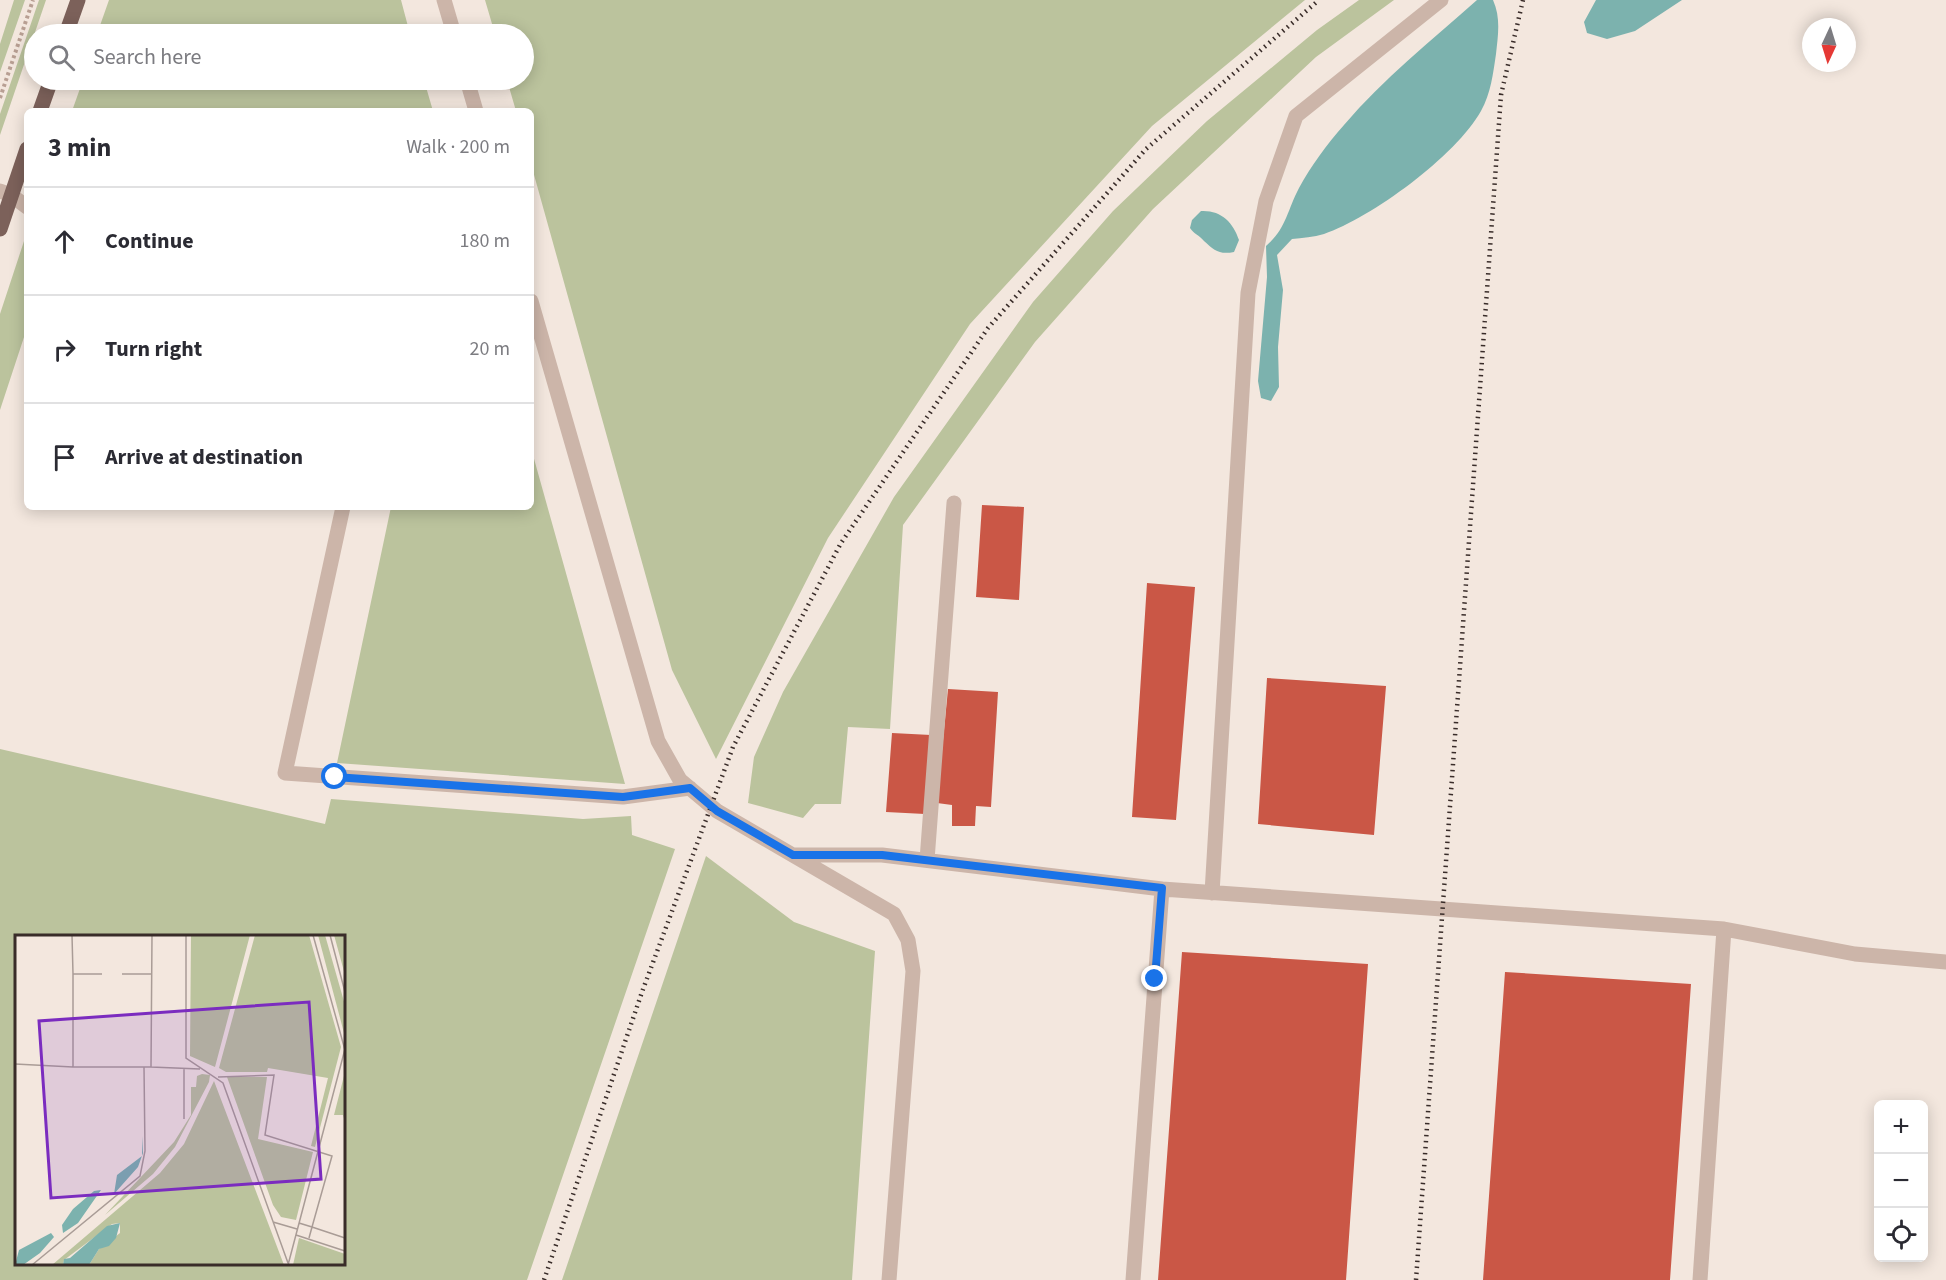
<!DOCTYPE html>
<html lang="en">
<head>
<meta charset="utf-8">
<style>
  :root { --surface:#fff; --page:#f7f7f7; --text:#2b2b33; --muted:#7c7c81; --line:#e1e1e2 }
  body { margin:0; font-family:"Source Sans 3",sans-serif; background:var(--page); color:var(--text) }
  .controls { position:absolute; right:18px; bottom:18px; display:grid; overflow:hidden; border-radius:9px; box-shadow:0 3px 15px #0003 }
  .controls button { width:54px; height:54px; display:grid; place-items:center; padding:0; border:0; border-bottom:2px solid var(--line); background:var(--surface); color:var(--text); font:30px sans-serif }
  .compass { position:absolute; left:1802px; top:18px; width:54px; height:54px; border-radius:50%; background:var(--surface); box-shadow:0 3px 15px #0003; rotate:184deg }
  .stop { position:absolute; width:18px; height:18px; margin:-14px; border:4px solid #1a73e8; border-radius:50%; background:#fff }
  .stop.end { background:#1a73e8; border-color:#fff; box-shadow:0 2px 6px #0008 }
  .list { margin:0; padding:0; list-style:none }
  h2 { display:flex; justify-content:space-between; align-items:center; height:78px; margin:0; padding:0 24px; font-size:26px }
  h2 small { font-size:20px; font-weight:400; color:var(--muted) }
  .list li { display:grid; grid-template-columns:39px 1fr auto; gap:18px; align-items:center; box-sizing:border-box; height:108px; padding:0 24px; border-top:2px solid var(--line) }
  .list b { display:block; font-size:22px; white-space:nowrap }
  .list em { font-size:20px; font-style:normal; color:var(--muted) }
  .icon { flex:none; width:33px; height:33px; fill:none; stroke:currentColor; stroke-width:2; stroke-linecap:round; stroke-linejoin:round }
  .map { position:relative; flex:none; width:1946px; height:1280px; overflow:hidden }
  .search { position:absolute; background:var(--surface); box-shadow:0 3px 15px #0003; left:24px; top:24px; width:510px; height:66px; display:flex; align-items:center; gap:15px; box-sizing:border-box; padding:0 21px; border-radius:33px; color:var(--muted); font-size:22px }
  .panel { position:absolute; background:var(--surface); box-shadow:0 3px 15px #0003; left:24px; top:108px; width:510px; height:402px; border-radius:9px }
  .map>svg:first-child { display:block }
  .green { fill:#bbc39d; fill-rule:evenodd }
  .water { fill:#7cb2ae }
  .building { fill:#ca5746 }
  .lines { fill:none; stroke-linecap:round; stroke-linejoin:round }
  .path { stroke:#b89f93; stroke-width:4; stroke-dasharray:3 3; stroke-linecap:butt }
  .minor { stroke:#ccb5a9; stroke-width:15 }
  .major { stroke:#7c615a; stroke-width:15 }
  .rail { stroke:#392c29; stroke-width:4.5; stroke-dasharray:1.5 4.5; stroke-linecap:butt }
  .route { stroke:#1a73e8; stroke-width:8 }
  .inset-road { fill:none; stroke:#a99c96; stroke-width:1.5 }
  .view { fill:#7b2cbf; fill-opacity:0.15; stroke:#7b2cbf; stroke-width:3 }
  .inset-edge { fill:none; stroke:#392c29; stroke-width:3 }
</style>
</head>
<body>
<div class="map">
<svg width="1946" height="1280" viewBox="0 0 1946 1280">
  <rect width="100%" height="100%" fill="#f3e7de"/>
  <path class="green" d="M14 0H25L0 72V44Z
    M39 0H46L0 135V114Z
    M109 0H401L410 34H97Z
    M485 0H1305L1152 126 970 324 828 538 716 759 672 670 531 164V111H516L507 80H524V34H495Z
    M1359 0H1394L1316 57 1153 209 1035 342 903 525 890 729 848 727 841 804H815L803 818 748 803 754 757 783 692 894 497 1033 302 1113 211 1207 121 1317 30Z
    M83 80H424L433 111H72Z
    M27 232V328L0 410V314Z
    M531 448 625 784 337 763 391 507H531Z
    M0 749 325 824 331 799 583 819 631 816 632 835 675 849 527 1280H0ZM344 936V1264H16V936Z
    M706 856 794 922 875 951 852 1280H562Z"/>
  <path class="water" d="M1477 0H1493C1501 18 1498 35 1496 54 1493 74 1491 93 1481 111 1456 156 1371 218 1324 234 1314 237 1302 238 1292 239L1277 255 1283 290 1278 347 1279 387 1271 401 1261 398 1258 381 1267 277 1266 246C1286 229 1287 211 1299 188 1311 166 1327 144 1344 125 1383 79 1432 40 1477 0Z
    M1596 0H1682L1635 31 1607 39 1587 33 1584 22Z
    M1201 211C1221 210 1233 222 1239 240L1234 252C1219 255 1214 250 1204 241 1199 235 1194 234 1190 228L1192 220Z"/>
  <path class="building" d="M982 505 1024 507 1019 600 976 597Z
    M1147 583 1195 587 1176 820 1132 817Z
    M1267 678 1386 686 1374 835 1258 824Z
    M948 689 998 692 991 807 976 806 975 826H952V805L937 803Z
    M892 733 931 735 925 814 886 812Z
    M1182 952 1368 964 1346 1280H1158Z
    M1505 972 1691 984 1670 1280H1483Z"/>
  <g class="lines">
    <path class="path" d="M0 98 33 0"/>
    <path class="minor" d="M444 0 454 34
      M467 80 476 111
      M0 191 11 195 27 207
      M531 301 658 741 680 780 717 811 894 914 908 940 913 971 889 1280
      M343 507 285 773 623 797 690 788
      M793 855H882L1162 889 1133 1280
      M927 860 954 503
      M1162 889 1724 929 1700 1280
      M1212 893 1248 293 1266 201 1296 116 1441 0
      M1724 929 1855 954 1946 962"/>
    <path class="major" d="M66 34 78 0
      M40 111 51 80
      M0 229 27 149"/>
    <path class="rail" d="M544 1280 642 992 733 747 841 543 988 328 1146 149 1319 0
      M1416 1280 1501 95 1523 0"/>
  </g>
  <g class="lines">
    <path class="route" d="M335 777 623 797 690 788 717 811 793 855H882L1162 888 1155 979"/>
  </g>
  <g transform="translate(15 935)">
    <rect width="330" height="330" fill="#f3e7de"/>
    <path d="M176 0H235L200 132 175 121ZM240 0H294L326 112 300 212 296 211 313 143 253 133 252 137H211L204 133ZM303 0H310L330 70 329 98ZM319 0H330V40ZM330 137 329 143 330 187 328 180H319ZM187 139 195 140 194 147 160 212 138 239 90 280 159 207 176 180V152H181L182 141ZM212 142H252L243 204 298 217 281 285 266 282 258 270ZM199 146 269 330H74L84 314 105 298V288L97 289 49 325 48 330H37L145 238 169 209ZM284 303 330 319V330H278Z" fill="#bbc39d"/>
    <path d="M127 201 128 218 123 232 99 259 102 240 127 221ZM86 255 63 288 48 298 47 290 58 274 79 256ZM105 288 101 303 94 311 84 314 74 330H48L49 324 55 323 92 291ZM36 298 39 302 25 318 8 330H0L4 315Z" fill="#7cb2ae"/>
    <path class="inset-road" d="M57 0 58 39M137 0 136 132 185 134M171 0V123L208 148 273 328M298 0 330 115M315 0 330 57M87 39H58V132H136M107 39H137M0 129 58 132M203 142 259 140 250 200 317 221 297 292 284 288M169 184V134M258 287 282 294M281 300 330 316M294 303 297 292 330 303M17 330 125 241 130 216 129 132M273 330 330 114"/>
    <path class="view" d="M294 67 306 244 36 263 24 86Z"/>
    <rect width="330" height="330" class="inset-edge"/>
  </g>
</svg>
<div class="controls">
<button>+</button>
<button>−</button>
<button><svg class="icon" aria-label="locate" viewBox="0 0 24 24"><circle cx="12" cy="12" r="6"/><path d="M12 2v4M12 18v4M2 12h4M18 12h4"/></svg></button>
</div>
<svg class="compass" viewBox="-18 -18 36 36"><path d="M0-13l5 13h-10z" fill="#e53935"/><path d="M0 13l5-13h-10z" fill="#7c7c81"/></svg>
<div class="stop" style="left:335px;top:777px"></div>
<div class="stop end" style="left:1155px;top:979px"></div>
<div class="search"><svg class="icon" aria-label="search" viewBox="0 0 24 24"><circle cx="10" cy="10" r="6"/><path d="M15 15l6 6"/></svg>Search here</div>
<section class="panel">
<h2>3 min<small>Walk · 200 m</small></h2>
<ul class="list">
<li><svg class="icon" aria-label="ahead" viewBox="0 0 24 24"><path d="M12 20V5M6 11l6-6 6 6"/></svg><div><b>Continue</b></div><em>180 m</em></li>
<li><svg class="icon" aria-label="right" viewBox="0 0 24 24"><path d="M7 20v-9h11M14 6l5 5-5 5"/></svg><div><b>Turn right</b></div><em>20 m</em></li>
<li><svg class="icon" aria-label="arrive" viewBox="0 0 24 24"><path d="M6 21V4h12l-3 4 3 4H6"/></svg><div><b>Arrive at destination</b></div></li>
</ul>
</section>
</div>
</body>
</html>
